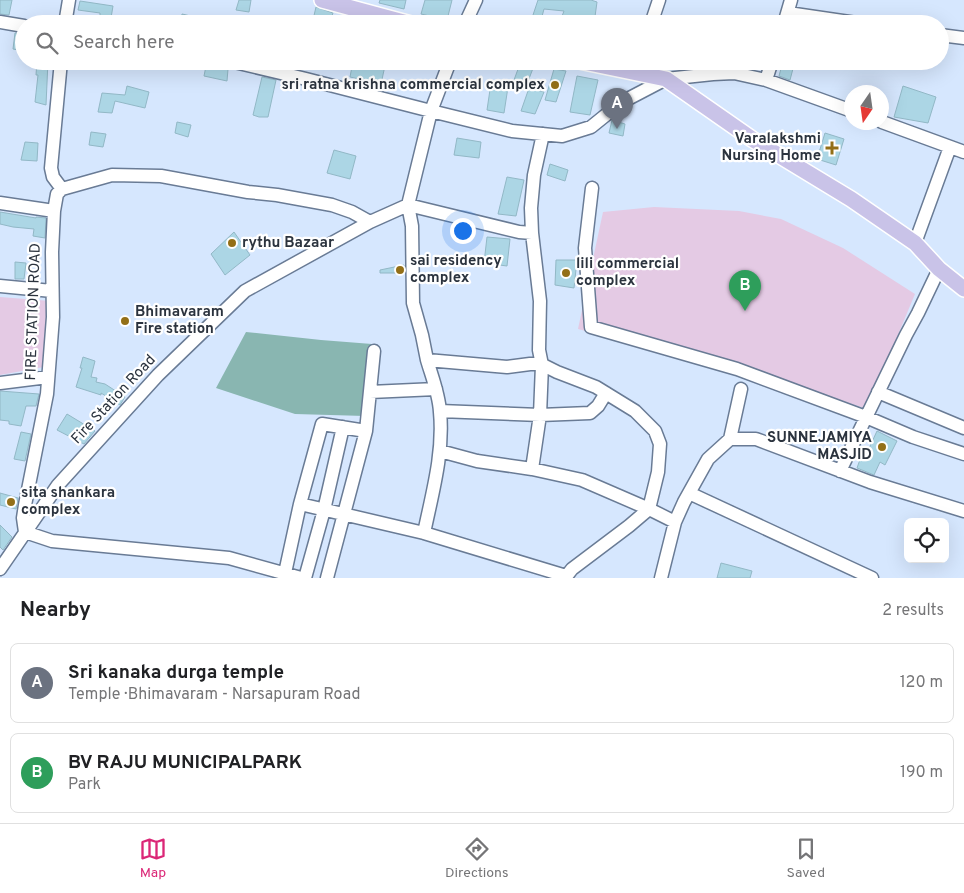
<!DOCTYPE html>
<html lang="en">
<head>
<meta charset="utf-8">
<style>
  :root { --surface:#fff; --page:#f6f6f6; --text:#202124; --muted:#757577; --line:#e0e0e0; --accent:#db2777 }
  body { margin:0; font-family:Overpass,sans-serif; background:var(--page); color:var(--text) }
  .controls { position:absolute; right:15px; bottom:15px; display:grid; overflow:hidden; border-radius:8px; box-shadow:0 5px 20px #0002 }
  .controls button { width:45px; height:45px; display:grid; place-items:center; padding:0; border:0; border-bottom:1px solid var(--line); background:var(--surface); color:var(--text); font:25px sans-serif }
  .compass { position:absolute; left:844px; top:85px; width:45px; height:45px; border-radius:50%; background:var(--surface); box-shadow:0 5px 20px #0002; rotate:193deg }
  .you { position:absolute; left:462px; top:230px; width:18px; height:18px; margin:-12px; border:4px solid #fff; border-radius:50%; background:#1a73e8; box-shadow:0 0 0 8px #1a73e833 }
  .badge { display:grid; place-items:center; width:32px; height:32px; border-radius:50%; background:var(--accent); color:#fff; font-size:16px; font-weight:700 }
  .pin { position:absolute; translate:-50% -41px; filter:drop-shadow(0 1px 2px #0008) }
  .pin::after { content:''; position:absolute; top:26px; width:18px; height:15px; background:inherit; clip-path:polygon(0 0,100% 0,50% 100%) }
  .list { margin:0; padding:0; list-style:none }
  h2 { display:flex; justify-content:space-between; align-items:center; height:65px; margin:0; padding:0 20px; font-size:21px }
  h2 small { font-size:16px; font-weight:400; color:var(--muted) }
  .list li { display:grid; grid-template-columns:32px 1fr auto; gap:15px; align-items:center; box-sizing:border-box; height:80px; margin:0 10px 10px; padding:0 10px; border:1px solid var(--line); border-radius:8px }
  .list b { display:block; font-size:19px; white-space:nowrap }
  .list p { margin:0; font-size:16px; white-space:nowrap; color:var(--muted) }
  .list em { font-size:16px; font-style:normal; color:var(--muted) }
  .icon { flex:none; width:28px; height:28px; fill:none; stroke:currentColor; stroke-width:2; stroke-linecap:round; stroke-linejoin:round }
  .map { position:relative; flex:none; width:964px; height:578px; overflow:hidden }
  .search { position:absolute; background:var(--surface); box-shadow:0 5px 20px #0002; left:15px; right:15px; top:15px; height:55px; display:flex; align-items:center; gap:12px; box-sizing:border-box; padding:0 18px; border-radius:28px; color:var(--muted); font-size:19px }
  .sheet { height:245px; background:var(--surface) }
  nav { display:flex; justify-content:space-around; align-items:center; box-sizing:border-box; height:70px; border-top:1px solid var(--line); background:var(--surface); font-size:14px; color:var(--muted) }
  nav a { display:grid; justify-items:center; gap:2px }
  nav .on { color:var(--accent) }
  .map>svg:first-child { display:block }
  .green { fill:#e4cae4 }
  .water { fill:#89b6b1 }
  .building { fill:#acd6e5; stroke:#92b8c6 }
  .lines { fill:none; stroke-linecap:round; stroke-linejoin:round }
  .minor-casing { stroke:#697b95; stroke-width:15 }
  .major-casing { stroke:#fff; stroke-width:18 }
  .minor { stroke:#fff; stroke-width:12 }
  .major { stroke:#c9c3e8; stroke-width:15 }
  .poi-dot { fill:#936f17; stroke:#fff; stroke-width:2 }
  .labels { text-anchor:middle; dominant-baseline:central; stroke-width:4.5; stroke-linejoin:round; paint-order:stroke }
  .poi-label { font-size:15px; font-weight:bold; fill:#2b333e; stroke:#fff; text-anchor:start }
  .street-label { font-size:15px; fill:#2b333e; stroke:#fff }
</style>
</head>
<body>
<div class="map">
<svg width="964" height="578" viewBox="0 0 964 578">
  <rect width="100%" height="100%" fill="#d6e7fe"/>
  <path class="green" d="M654 207 739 211 781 219 843 248 915 294 867 409 822 394 578 329 603 212Z
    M0 297 50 301 44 367 0 375Z"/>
  <path class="water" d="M246 332 321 340 372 344 365 416 295 414 216 388Z"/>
  <path class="building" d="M0 0H12L9 15 0 14Z
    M239 0H251L249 12 236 10Z
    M380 0H406L404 9 379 3Z
    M425 0H452L447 20 421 14Z
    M538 0H591L597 2 594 24H559L564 11 544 9 540 24H530Z
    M80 1 113 6 110 24H100V13L78 10Z
    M316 7 333 13 329 24H312Z
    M182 14 208 20V24H181Z
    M15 33 24 34V51L13 49Z
    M37 61H48L46 105 35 102 38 75H36Z
    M207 61 222 64 225 67 228 69 227 81 204 76Z
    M353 61H386L381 84 350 77Z
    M521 61 535 63 527 84 514 80Z
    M783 61H795L790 80 779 76Z
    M554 69 566 71 556 102 545 100Z
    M577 76 598 80 590 115 570 112Z
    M262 77 276 80 268 117H259L253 115Z
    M491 83 508 87 504 113 487 110Z
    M127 86 149 92 145 108 115 101 112 113 98 112 102 93 125 95Z
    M903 86 936 97 928 123 894 117Z
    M529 88 544 92 535 114 521 111Z
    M612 120 625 124 623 136 609 133Z
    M177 122 191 125 188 137 175 133Z
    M91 132 106 134 103 147 89 145Z
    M825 133 844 139 836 165 817 159Z
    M457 138 481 142 479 158 454 155Z
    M25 142 38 143 37 161 21 160Z
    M334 150 356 156 350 179 327 173Z
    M550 164 568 170 565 181 547 175Z
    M507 177 524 180 516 216 498 214Z
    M0 212 36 218V217L46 218 45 238 33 236 34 229 13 227 0 224Z
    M234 232 250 255 225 275 211 254Z
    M487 237 510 239 507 266 484 263Z
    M556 260H577L574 288 555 285Z
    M15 262 26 263 24 279H15Z
    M404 265V273H380V270Z
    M83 357 95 361 91 377 97 378 96 382 105 384 125 397 120 405 101 393V395L76 387 82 368H80Z
    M0 391 39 394 36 406H26L21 426 9 424V421L0 420Z
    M67 414 95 431 84 444 57 430Z
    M877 431 897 441 885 465 880 462 874 475 857 468 862 454 865 457Z
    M21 432 31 434 25 461 14 459Z
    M0 493 18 498 16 509 0 505Z
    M0 525 12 537 3 550 0 547Z
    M721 563 752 571 750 578H717Z"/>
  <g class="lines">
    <g class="minor-casing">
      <path id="minor" d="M788 13 863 24
        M0 22 24 26
        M65 24 69 0
        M465 24 476 0
        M651 24 659 0
        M784 24 791 0
        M940 35 964 38
        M61 61 51 168 53 177 62 189
        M230 61 306 79 431 111 512 131 562 136 591 127 622 102 666 79 713 74 734 73 766 80 852 111
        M766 80 772 61
        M882 122 964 152
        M592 188 585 248 591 327 737 369 866 417 913 437 964 454
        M0 203 54 211
        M532 233 519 232 408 205 412 226 413 303 422 335 427 360 507 367 530 364H539L545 366 557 372 596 387 635 411 655 431 660 444 658 472 649 509 675 522
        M915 243 950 147
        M0 286 52 291
        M0 383 48 377
        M370 392 436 389
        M878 392 964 428
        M440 411 540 415 590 413 598 406 606 393
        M730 439 741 389
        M440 451 477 461 532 469 582 480 649 509 629 526 572 569 565 578
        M532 469 540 415 542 365 539 350 540 301 532 233 531 208 534 175 543 134
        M840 471 906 335 918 313 939 269
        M689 493 872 578
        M300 504 424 533 566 576
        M424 533C432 494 444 453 440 412 439 394 432 377 427 360
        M0 569 58 485 158 375 245 291 370 222 408 205 431 111 450 61
        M285 573 300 504 322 424 366 431
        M301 578 229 558 52 541 25 532 23 518 25 505 47 394 53 317 52 252 54 211 57 194 62 189 112 175 161 176 248 192 277 195 332 205 352 212 370 222
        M305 578 324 510 343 427
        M327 578 366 431 374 351
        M661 578 675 522 684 502 708 459 730 439H756L870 482 964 511"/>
    </g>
    <g class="major-casing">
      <path id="major" d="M322 0 411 24
        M579 61 666 79 752 139 851 199 915 243 939 269 964 289"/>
    </g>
    <use href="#minor" class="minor"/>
    <use href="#major" class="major"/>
  </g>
  <g class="poi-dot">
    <circle cx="555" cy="85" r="5"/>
    <path d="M829.5 140.5h5v5h5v5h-5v5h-5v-5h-5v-5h5z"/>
    <circle cx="232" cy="243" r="5"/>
    <circle cx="400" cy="270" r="5"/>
    <circle cx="566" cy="273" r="5"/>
    <circle cx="125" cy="321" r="5"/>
    <circle cx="882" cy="447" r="5"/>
    <circle cx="11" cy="502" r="5"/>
  </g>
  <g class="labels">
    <g class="poi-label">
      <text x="545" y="85" text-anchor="end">sri ratna krishna commercial complex</text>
      <text x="821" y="139" text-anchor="end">Varalakshmi<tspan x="821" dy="17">Nursing Home</tspan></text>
      <text x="242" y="243">rythu Bazaar</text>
      <text x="410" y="261">sai residency<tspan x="410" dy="17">complex</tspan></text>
      <text x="576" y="264">lili commercial<tspan x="576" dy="17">complex</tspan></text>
      <text x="135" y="312">Bhimavaram<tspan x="135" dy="17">Fire station</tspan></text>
      <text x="872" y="438" text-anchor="end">SUNNEJAMIYA<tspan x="872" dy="17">MASJID</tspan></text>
      <text x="21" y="493">sita shankara<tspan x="21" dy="17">complex</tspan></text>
    </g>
    <g class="street-label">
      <text transform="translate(34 312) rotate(-88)">FIRE STATION ROAD</text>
      <text transform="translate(114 400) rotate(-47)">Fire Station Road</text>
    </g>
  </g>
</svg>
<div class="controls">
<button><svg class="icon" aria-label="locate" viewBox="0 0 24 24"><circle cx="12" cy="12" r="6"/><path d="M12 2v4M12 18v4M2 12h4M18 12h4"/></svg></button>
</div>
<svg class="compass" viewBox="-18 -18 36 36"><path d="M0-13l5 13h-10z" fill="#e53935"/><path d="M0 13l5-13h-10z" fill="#757577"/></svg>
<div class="you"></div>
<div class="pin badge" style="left:617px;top:129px;background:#6b7280">A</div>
<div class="pin badge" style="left:745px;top:311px;background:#2e9e5b">B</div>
<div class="search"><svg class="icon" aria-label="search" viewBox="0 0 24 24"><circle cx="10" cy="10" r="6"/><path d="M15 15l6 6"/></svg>Search here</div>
</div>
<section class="sheet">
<h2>Nearby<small>2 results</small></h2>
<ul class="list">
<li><span class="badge" style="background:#6b7280">A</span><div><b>Sri kanaka durga temple</b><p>Temple · Bhimavaram - Narsapuram Road</p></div><em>120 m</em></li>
<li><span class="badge" style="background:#2e9e5b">B</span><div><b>BV RAJU MUNICIPALPARK</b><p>Park</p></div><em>190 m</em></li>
</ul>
</section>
<nav>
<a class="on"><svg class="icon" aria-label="map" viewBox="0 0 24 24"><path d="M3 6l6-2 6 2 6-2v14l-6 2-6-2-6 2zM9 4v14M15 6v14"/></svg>Map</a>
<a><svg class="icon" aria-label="directions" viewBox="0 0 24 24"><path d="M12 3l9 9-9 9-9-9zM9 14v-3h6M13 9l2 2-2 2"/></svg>Directions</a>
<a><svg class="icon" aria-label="saved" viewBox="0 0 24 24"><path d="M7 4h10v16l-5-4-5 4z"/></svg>Saved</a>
</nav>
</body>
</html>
